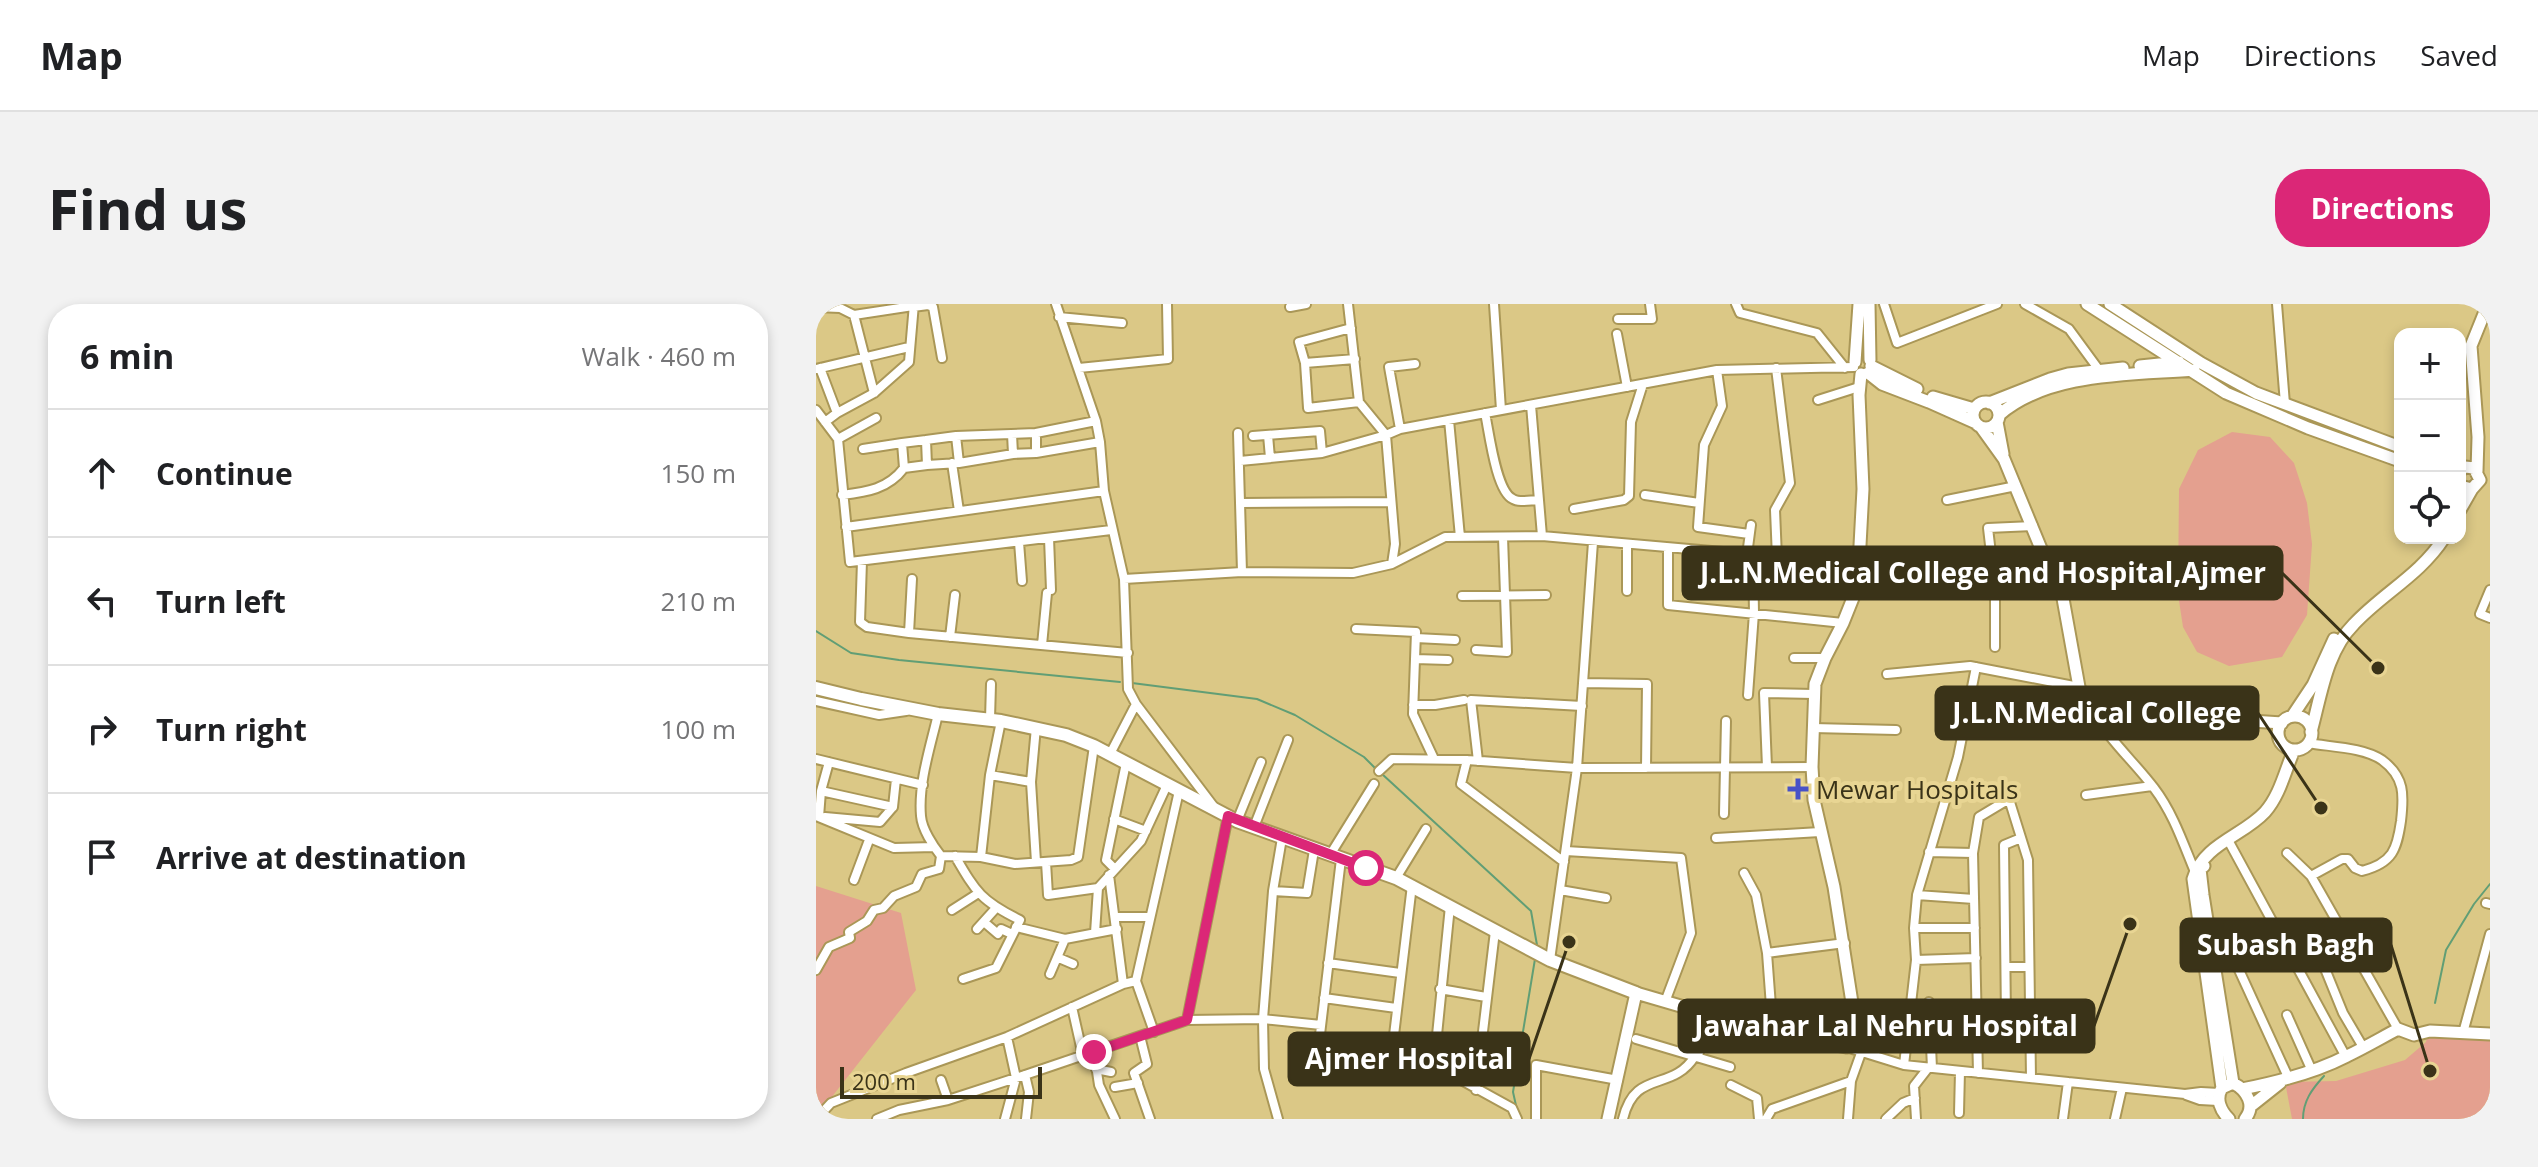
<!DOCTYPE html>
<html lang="en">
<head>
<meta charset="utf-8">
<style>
  :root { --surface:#fff; --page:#f2f2f2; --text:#202124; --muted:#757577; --line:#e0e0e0; --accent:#db2777 }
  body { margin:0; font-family:"Open Sans",sans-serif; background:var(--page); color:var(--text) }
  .controls { position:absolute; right:24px; top:24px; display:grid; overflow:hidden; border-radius:16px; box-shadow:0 4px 12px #0003 }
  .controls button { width:72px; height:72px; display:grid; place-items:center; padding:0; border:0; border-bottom:2px solid var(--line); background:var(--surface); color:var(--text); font:40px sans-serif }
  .scale { position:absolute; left:24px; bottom:20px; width:202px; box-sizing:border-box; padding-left:8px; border:4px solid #3a3318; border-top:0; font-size:22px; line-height:28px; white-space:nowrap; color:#3a3318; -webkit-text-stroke:6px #e8d593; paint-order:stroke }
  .stop { position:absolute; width:24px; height:24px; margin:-18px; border:6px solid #db2777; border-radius:50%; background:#fff }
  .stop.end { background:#db2777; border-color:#fff; box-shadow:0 2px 8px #0008 }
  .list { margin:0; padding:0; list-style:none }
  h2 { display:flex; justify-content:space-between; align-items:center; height:104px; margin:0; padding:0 32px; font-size:34px }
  h2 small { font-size:26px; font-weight:400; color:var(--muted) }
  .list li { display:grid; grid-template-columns:52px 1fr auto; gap:24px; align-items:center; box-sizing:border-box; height:128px; padding:0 32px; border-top:2px solid var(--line) }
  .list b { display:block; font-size:30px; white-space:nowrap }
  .list em { font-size:26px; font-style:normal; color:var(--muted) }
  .icon { flex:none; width:44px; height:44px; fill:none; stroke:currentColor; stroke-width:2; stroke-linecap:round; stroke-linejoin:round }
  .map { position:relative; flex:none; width:1674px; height:815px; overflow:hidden; border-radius:32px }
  header { display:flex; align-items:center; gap:48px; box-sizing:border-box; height:112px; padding:0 40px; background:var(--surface); border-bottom:2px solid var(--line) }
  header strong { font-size:38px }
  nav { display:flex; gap:44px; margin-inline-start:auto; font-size:28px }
  .intro { display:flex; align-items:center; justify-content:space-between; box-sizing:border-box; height:192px; padding:0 48px }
  h1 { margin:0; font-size:56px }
  .button { padding:20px 36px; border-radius:32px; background:var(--accent); color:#fff; font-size:28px; font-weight:700 }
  main { display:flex; gap:48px; padding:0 48px }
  aside { flex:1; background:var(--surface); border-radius:32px; box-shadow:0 4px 12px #0003 }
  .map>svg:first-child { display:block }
  .green { fill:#e4a08f }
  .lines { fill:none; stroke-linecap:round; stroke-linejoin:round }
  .stream { stroke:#619e75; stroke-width:2 }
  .street-casing { stroke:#aa9757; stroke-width:12 }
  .secondary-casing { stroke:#aa9757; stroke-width:15 }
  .primary-casing { stroke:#aa9757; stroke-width:16 }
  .street { stroke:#fff; stroke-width:8 }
  .secondary { stroke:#fff; stroke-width:11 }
  .primary { stroke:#fff; stroke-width:12 }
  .route { stroke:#db2777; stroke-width:10 }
  .poi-dot { fill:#4852c7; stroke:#e8d593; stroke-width:3 }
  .labels { text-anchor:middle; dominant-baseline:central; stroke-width:8; stroke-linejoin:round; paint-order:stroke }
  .poi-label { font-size:26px; fill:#3a3318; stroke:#e8d593; text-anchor:start }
  .leader { fill:none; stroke:#3a3318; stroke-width:3 }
  .callout-dot { fill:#3a3318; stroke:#e8d593; stroke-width:3 }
  .callout { fill:#3a3318; stroke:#3a3318; stroke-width:3 }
  .callout-label { font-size:28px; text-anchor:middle; font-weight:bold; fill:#fff }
</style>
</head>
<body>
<header>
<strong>Map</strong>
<nav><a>Map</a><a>Directions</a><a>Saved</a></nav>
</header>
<div class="intro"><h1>Find us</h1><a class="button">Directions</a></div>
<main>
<aside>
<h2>6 min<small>Walk · 460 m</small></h2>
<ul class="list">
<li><svg class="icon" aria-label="ahead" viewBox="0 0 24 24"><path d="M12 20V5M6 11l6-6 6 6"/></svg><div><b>Continue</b></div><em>150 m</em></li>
<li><svg class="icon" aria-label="left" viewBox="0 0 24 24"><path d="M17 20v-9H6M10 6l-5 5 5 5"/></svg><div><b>Turn left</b></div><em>210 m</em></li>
<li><svg class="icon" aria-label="right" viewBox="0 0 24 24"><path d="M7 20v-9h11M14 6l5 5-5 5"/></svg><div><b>Turn right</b></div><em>100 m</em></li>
<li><svg class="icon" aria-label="arrive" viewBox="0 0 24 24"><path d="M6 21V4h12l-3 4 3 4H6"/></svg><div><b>Arrive at destination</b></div></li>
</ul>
</aside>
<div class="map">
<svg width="1674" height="815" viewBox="0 0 1674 815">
  <rect width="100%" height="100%" fill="#dbc886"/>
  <path class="green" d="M1416 128 1454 133 1478 159 1491 199 1496 240 1491 311 1466 353 1413 362 1381 348 1367 323 1362 290 1363 185 1382 146Z
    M0 582 85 609 100 686 0 813Z
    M1613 724 1674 729V815H1476L1469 778 1520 777 1589 756 1610 738Z"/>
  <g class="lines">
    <path class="stream" d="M0 327 35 349 83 356 304 378
      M316 379 441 395 479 411 548 453 561 466
      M566 470 715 607 721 641
      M1619 699 1630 646 1658 600 1674 580
      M701 806 697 788 719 655
      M1487 815C1487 797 1496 785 1508 772"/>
    <g class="street-casing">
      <path id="street" d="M240 0 280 117 284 138 288 187 308 275 312 385 320 400 398 503
        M532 0 543 98
        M678 0 685 106
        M920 0 924 9 1001 29 1029 64
        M1068 0 1081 39 1181 0
        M1209 0 1253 25 1286 70
        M1461 0 1469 100
        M0 3 24 4 38 11 97 2
        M97 3 112 1 117 3 126 54
        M474 3 490 0
        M38 11 58 89
        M243 13 306 19
        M802 15H836L834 0
        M801 30 811 83
        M489 59 539 55
        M4 64 21 109
        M263 64 352 55 351 0
        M960 64 974 179 959 206 961 254
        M0 65 93 43
        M901 66 906 102 888 141 882 223 933 230
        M1002 96 1043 83
        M715 101 726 232
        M0 106 22 135 34 258 295 226
        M669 109C673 127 680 188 697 195 703 199 715 196 723 196
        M633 116 644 233
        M9 118 21 109 58 89 93 58 98 0
        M584 125 573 63 599 60
        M220 129 280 117
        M422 129 426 268
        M452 131 454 154
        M140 132 220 129V149L197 150
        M437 132 504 127 506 149
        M22 135 60 114
        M110 136 140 132 143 159 111 161
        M86 139 110 136 111 161 88 164
        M220 149 284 138
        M424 157 506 149 570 131 543 98 492 104 489 59 483 38 535 24
        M136 159 143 207
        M143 159 197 150 196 130
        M26 191C51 188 72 185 88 164L86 139 47 145
        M829 191 883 199
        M1131 196 1200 182
        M425 199 575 198
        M758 205 808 196 813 192 815 118 827 80
        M1217 222 1172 224 1179 284 1240 281
        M30 223 288 187
        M233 234 235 286
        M203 238 206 277
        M852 245V301L1027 319
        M1229 249 1304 250
        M931 251 935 221
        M46 257 44 318 51 323 93 329
        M576 260 629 233 726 232 1043 260
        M96 275 93 329 312 349
        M308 275 426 268 537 269 576 260 579 240 570 131 584 125 901 66 1038 63
        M1179 284V343
        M1674 286 1664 310 1674 314
        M811 287V241
        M646 292 730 291
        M540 325 600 328 597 410 618 455
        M134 333 139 291
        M600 334 639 336
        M226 341 231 289
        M660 346 691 348 687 233
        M978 354H1009
        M599 355 632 356
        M1071 370 1154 362 1263 383
        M767 379 831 380 830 464
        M932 391 938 309 937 252
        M0 397 63 411 90 407
        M597 401H619L648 396
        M1274 401C1291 435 1316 455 1338 484 1357 509 1367 539 1379 568
        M122 410C115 441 102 479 105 512 106 525 117 542 125 552L165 553 199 560 255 556 262 553 278 442
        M174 415 175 380
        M997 424 1080 426
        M1492 439C1514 443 1547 443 1566 456 1589 473 1588 491 1585 517 1581 545 1577 559 1546 567L1539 564 1532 555H1526L1495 572
        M294 450 320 400
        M0 455 107 481
        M651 456 645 480 748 558
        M662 457 655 396 766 402
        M951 463 948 389 998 390
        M563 467 576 455 651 456 761 464 996 463
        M174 471 215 478
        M5 487 77 503
        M1270 491 1336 482
        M908 510 910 417
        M0 512 78 544 118 543
        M3 513 5 487 13 458
        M9 513 64 518 77 503 80 475
        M298 515 330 527
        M421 517 445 458
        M438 523 472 436
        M900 534 1004 528
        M1406 539 1412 536 1530 753
        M750 547 865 554 875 629 849 698
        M1113 548 1157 549
        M1471 549 1495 572 1582 725
        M514 551 558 480
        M139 552C160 588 165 597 204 616L180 664 147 675
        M165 553 174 471 185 417
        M525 555 500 764 568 773 576 748 596 581
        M220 558 215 478 220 423
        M230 558 232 591 282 584 325 537 351 481
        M299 565 290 556 310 459
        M928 569 940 591 951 649 1029 639
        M293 571 307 680
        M580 574 610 525
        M38 576 53 536
        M744 586 790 594
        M457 587 491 589 498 546
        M1101 591 1158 595
        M1670 599 1674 600
        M136 606 161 590
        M299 613H333
        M168 618 182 630 185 625 196 630
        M200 623 249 635 234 670
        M1098 624H1159
        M161 625 180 604
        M279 629 282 584
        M249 635 301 625
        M1501 645 1527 709 1547 743
        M951 649 957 729
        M243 654 257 660
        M1418 655 1473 775
        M734 656 761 464 777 238
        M1100 656 1160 654
        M512 659 584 669
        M1190 663H1213
        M0 666 13 643 34 634 33 628 51 617 58 606 67 604 78 592 100 583 106 570 123 565 125 552
        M624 685 670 693
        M508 694 580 704
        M1113 698 1116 764
        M256 703 267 752
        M1471 711 1496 767
        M1190 714 1188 541 1205 534
        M371 716 412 512
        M338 728 320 677 363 487
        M1647 729 1674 630
        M324 732 331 760 318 769 334 815
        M820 735 914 763
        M1030 743 1088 761 1369 790 1385 788 1403 789
        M278 748 283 781 299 815
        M576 748 618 761 696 804 701 815
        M882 753 891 711
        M618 761 634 602
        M1088 761 1100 656 1098 624 1101 591 1142 453 1160 363
        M280 765 295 768
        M1162 769 1157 549 1163 513 1193 495 1212 556 1215 774
        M209 771 213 788 210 815
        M125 776 132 796
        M915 781 941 794 943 815
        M299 783 322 779
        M660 786 679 627
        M1370 791 1384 796 1402 797
        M1143 809 1144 767
        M0 815 15 799 90 769 191 733 307 680 320 677
        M61 815 83 806 132 796 209 771 371 716 447 715 505 721
        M189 815 200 774 191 733
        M462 815 448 765 447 715 457 587 466 534
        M720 815V761L802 776
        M807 815C819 764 856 789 879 752
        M950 815 956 805 1035 777
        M1032 815 1035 777 1045 749
        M1070 815 1087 799 1099 794
        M1100 815 1098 782 1112 764
        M1247 815 1252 778
        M1299 815 1306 784"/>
    </g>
    <g class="secondary-casing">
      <path id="secondary" d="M1053 0 1054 56
        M1271 0 1410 89 1492 124 1584 157
        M1294 0 1385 59 1440 89 1584 143
        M1039 58 1043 0
        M1055 62 1101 85
        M1324 62 1363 58
        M1052 69 1066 80 1113 98 1160 119
        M1117 93 1158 105
        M1157 111a13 13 0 1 1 26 0a13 13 0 1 1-26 0Z
        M1173 99 1234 75 1252 70 1307 64
        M1183 111C1232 68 1316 71 1378 66
        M1181 118 1187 150
        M1165 123 1188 155 1240 281 1246 289 1263 383 1268 394 1284 407 1466 419
        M1644 167 1649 163 1658 164 1664 176 1656 185 1644 182
        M1661 167 1662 133 1655 42 1672 0
        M1644 206 1656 185
        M1477 411 1497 381 1518 335
        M1462 429a17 17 0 1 1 34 0a17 17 0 1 1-34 0Z
        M1495 428C1505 392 1510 348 1538 320 1567 289 1604 271 1628 234
        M1388 562 1384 565 1387 591 1417 779
        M1406 784 1377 575C1387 540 1427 532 1449 508 1464 491 1469 467 1478 446
        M1426 785C1462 778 1498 769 1531 752 1548 744 1565 734 1582 725L1598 731 1614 727 1674 730
        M1435 802 1464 779
        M792 815 820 689 957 729 1030 743 1038 731 1039 718 1018 583 998 496 996 463 999 380 1009 354 1027 319 1039 289 1043 260 1047 185 1043 91 1045 70
        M1413 815C1405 807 1399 795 1406 784L1417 779C1431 786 1440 802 1429 815"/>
    </g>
    <g class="primary-casing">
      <path id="primary" d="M0 384 45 395 122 410 185 417 250 431 278 442 421 517 580 574 734 656 820 689"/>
    </g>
    <use href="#street" class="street"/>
    <use href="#secondary" class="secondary"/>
    <use href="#primary" class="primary"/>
  </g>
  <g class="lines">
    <path class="route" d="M278 748 371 716 412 512 550 564"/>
  </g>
  <path class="poi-dot" d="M978 473h8v8h8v8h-8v8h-8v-8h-8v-8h8z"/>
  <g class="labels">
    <g class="poi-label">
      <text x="1000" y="485">Mewar Hospitals</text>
    </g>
  </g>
  <path class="leader" d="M1562 364L1466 269M1505 504L1442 409M1614 767L1575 641M1314 620L1278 722M753 638L713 755"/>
  <g class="callout-dot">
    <circle cx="1562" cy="364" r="8"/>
    <circle cx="1505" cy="504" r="8"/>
    <circle cx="1614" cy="767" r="8"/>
    <circle cx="1314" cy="620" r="8"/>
    <circle cx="753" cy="638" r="8"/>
  </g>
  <g class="callout">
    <rect x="867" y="243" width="599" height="52" rx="8"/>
    <rect x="1120" y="383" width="322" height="52" rx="8"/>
    <rect x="1365" y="615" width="210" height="52" rx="8"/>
    <rect x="863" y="696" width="415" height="52" rx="8"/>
    <rect x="473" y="729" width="240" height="52" rx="8"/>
  </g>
  <g class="callout-label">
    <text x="1167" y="279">J.L.N.Medical College and Hospital,Ajmer</text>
    <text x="1281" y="419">J.L.N.Medical College</text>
    <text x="1470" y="651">Subash Bagh</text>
    <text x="1070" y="732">Jawahar Lal Nehru Hospital</text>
    <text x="593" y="765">Ajmer Hospital</text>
  </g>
</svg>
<div class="controls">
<button>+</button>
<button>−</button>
<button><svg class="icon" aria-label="locate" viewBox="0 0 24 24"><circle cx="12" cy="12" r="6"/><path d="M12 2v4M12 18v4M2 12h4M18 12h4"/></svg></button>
</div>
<div class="scale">200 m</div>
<div class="stop" style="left:550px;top:564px"></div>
<div class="stop end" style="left:278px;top:748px"></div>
</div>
</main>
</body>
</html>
